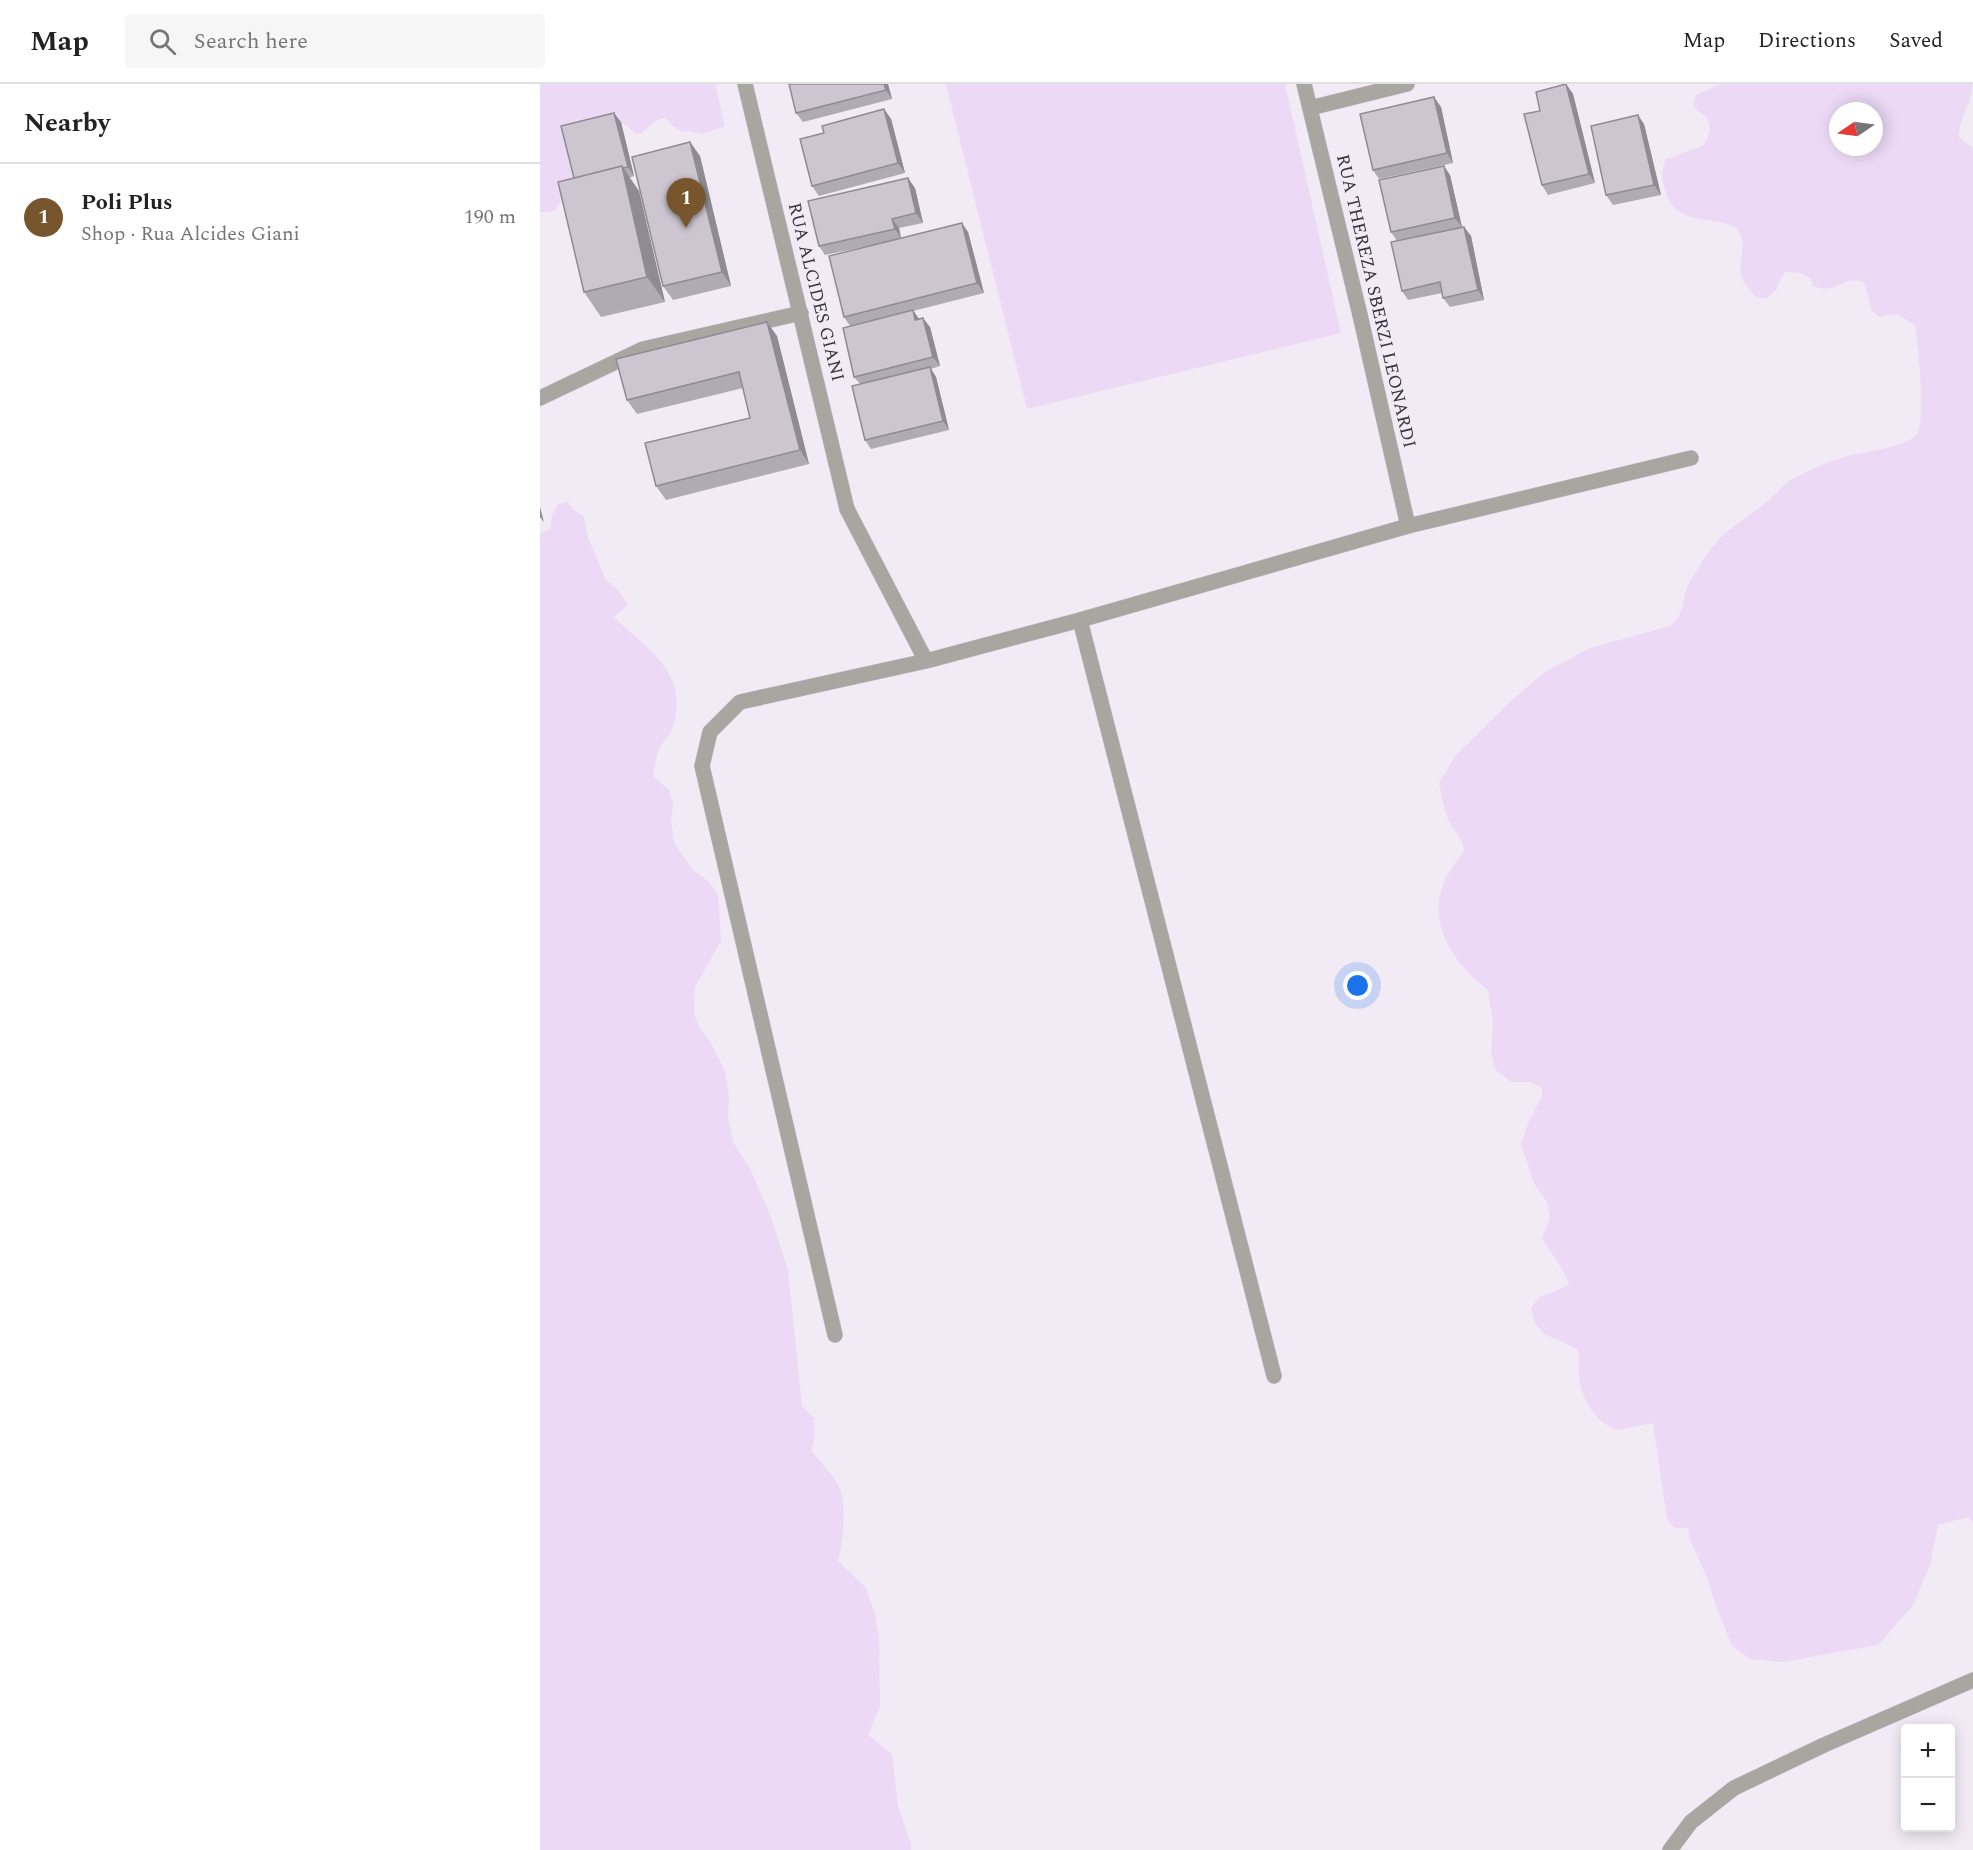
<!DOCTYPE html>
<html lang="en">
<head>
<meta charset="utf-8">
<style>
  :root { --surface:#fff; --page:#f6f6f6; --text:#222; --muted:#767676; --line:#e0e0e0; --accent:#78562d }
  body { margin:0; font-family:Spectral,serif; background:var(--page); color:var(--text) }
  .controls { position:absolute; right:18px; bottom:18px; display:grid; overflow:hidden; border-radius:6px; box-shadow:0 3px 15px #0003 }
  .controls button { width:54px; height:54px; display:grid; place-items:center; padding:0; border:0; border-bottom:2px solid var(--line); background:var(--surface); color:var(--text); font:30px sans-serif }
  .compass { position:absolute; left:1289px; top:18px; width:54px; height:54px; border-radius:50%; background:var(--surface); box-shadow:0 3px 15px #0003; rotate:257deg }
  .you { position:absolute; left:818px; top:902px; width:21px; height:21px; margin:-15px; border:4px solid #fff; border-radius:50%; background:#1a73e8; box-shadow:0 0 0 9px #1a73e833 }
  .badge { display:grid; place-items:center; width:39px; height:39px; border-radius:50%; background:var(--accent); color:#fff; font-size:20px; font-weight:700 }
  .pin { position:absolute; translate:-50% -50px; filter:drop-shadow(0 2px 3px #0008) }
  .pin::after { content:''; position:absolute; top:32px; width:21px; height:18px; background:inherit; clip-path:polygon(0 0,100% 0,50% 100%) }
  .list { margin:0; padding:0; list-style:none }
  h2 { display:flex; justify-content:space-between; align-items:center; height:78px; margin:0; padding:0 24px; font-size:26px }
  h2 small { font-size:20px; font-weight:400; color:var(--muted) }
  .list li { display:grid; grid-template-columns:39px 1fr auto; gap:18px; align-items:center; box-sizing:border-box; height:108px; padding:0 24px; border-top:2px solid var(--line) }
  .list b { display:block; font-size:22px; white-space:nowrap }
  .list p { margin:0; font-size:20px; white-space:nowrap; color:var(--muted) }
  .list em { font-size:20px; font-style:normal; color:var(--muted) }
  .icon { flex:none; width:33px; height:33px; fill:none; stroke:currentColor; stroke-width:2; stroke-linecap:round; stroke-linejoin:round }
  .map { position:relative; flex:none; width:1433px; height:1766px; overflow:hidden }
  header { display:flex; align-items:center; gap:36px; box-sizing:border-box; height:84px; padding:0 30px; background:var(--surface); border-bottom:2px solid var(--line) }
  header strong { font-size:28px }
  nav { display:flex; gap:33px; margin-inline-start:auto; font-size:21px }
  .search { width:420px; height:54px; background:var(--page); display:flex; align-items:center; gap:15px; box-sizing:border-box; padding:0 21px; border-radius:6px; color:var(--muted); font-size:22px }
  main { display:flex }
  aside { flex:1; background:var(--surface) }
  .map>svg:first-child { display:block }
  .green { fill:#ebd9f5; fill-rule:evenodd }
  .lines { fill:none; stroke-linecap:round; stroke-linejoin:round }
  .lane-casing { stroke:#cdc6d0; stroke-width:16 }
  .street-casing { stroke:#cdc6d0; stroke-width:16 }
  .lane { stroke:#a9a5a1; stroke-width:15 }
  .street { stroke:#a9a5a1; stroke-width:15 }
  .wall { fill:#b0aab4 }
  .shaded-wall { fill:#908b92 }
  .building { fill:#cdc6d1; stroke:#908b92; stroke-width:1.5 }
  .labels { text-anchor:middle; dominant-baseline:central; stroke-width:4.5; stroke-linejoin:round; paint-order:stroke }
  .street-label { font-size:18px; fill:#373439; stroke:#f2ebf6 }
</style>
</head>
<body>
<header>
<strong>Map</strong>
<div class="search"><svg class="icon" aria-label="search" viewBox="0 0 24 24"><circle cx="10" cy="10" r="6"/><path d="M15 15l6 6"/></svg>Search here</div>
<nav><a>Map</a><a>Directions</a><a>Saved</a></nav>
</header>
<main>
<aside>
<h2>Nearby<small></small></h2>
<ul class="list">
<li><span class="badge">1</span><div><b>Poli Plus</b><p>Shop · Rua Alcides Giani</p></div><em>190 m</em></li>
</ul>
</aside>
<div class="map">
<svg width="1433" height="1766" viewBox="0 0 1433 1766">
  <rect width="100%" height="100%" fill="#f2ebf6"/>
  <path class="green" d="M0 0H175L185 42 163 50 150 47 143 48 134 43 125 34C112 35 108 48 97 50L81 38 41 106 21 117 15 126 8 128H0Z
    M406 0H745L801 249 487 325Z
    M1181 0H1432C1433 20 1418 34 1419 54L1433 64V1439L1428 1433 1398 1441 1390 1481 1373 1521 1338 1561 1242 1578 1210 1575 1192 1562 1174 1516 1167 1493 1150 1456 1148 1444H1135L1127 1436 1113 1339 1077 1346C1071 1343 1064 1340 1060 1336 1048 1325 1039 1305 1039 1289 1039 1279 1040 1275 1037 1265L1005 1250 995 1239 991 1224 999 1213 1014 1208 1029 1200C1023 1184 1011 1169 1002 1154L1010 1135 1008 1120 994 1099 981 1060 989 1037 1002 1012V1004L991 998H971L956 986 951 968 953 939 948 906C915 881 886 841 904 798 908 787 918 777 924 766 922 755 917 750 911 741 904 728 902 712 899 699L916 671 972 616 1005 588 1050 564 1130 542C1148 527 1140 515 1150 497 1161 480 1172 459 1189 446 1202 436 1216 427 1229 416 1237 409 1244 400 1253 395 1271 385 1289 377 1308 372 1324 368 1367 363 1377 350 1386 338 1378 259 1375 241L1356 230 1339 233 1332 227 1324 198C1301 191 1297 212 1273 202L1271 195 1261 189 1246 188 1239 197 1237 205 1226 215 1216 213 1204 199 1200 186 1203 158 1198 145C1171 129 1136 145 1125 106 1121 93 1121 88 1126 75L1163 62 1168 54 1170 45 1168 35 1153 22 1156 11ZM1298 27H1334V63H1298Z
    M28 418 34 426 44 433 47 451 66 496 79 507 88 521 74 533C109 567 151 590 132 646 129 653 122 658 119 665 116 673 115 684 113 692L129 706 133 720 131 736 134 759 153 786 168 797 178 810 181 857 155 903 154 930 159 942 172 961 185 987 189 1013 188 1032 193 1058 210 1085 230 1130 248 1186 262 1322 274 1334 275 1353 271 1366C279 1377 290 1387 297 1399 308 1414 303 1459 298 1477L326 1504 336 1534 339 1554 340 1622 328 1651 352 1670 358 1722 371 1760V1766H0V450L11 445 12 430 18 420Z"/>
  <g class="lines">
    <g class="lane-casing">
      <path id="lane" d="M820 231 868 442
        M307 425 386 577 540 536 734 1292
        M540 536 868 442 1151 374
        M295 1251 162 682 170 648 200 618 386 577"/>
    </g>
    <g class="street-casing">
      <path id="street" d="M205 0 307 425
        M764 0 820 231
        M770 24 867 0
        M0 314 103 265 261 229
        M1130 1766 1151 1738 1194 1704 1284 1661 1433 1596"/>
    </g>
    <use href="#lane" class="lane"/>
    <use href="#street" class="street"/>
  </g>
  <path class="wall" d="M348 0 352 15 263 38 256 29Z
    M1026 0 1033 10 1055 99 1008 111 1002 101 1000 27Z
    M901 23 913 79 839 95 833 86Z
    M344 25 351 35 365 89 279 112 272 102 284 49Z
    M81 38 94 92 89 94 99 107 125 218 61 233 44 208Z
    M1104 40 1121 111 1073 121 1066 111Z
    M150 58 160 72 191 202 133 216 123 202Z
    M910 91 922 143H924L931 152 944 216 910 223 903 214 902 209 868 216 862 207 857 157 851 148Z
    M375 104 383 139 359 144 361 154 428 148 444 209 373 227 379 235 390 243 400 282 391 285 396 293 409 346 331 365 325 356 320 300 314 293 310 242 304 233 347 158 285 171 279 162Z
    M237 252 269 380 126 416 116 402 210 334 203 304 97 330 87 316Z"/>
  <path class="shaded-wall" d="M344 0H348L352 15 346 6Z
    M1026 0 1033 10 1055 99 1049 90Z
    M894 13 901 23 913 79 907 69Z
    M344 25 351 35 365 89 358 79Z
    M74 29 81 38 94 92 88 83Z
    M1098 31 1104 40 1121 111 1114 101Z
    M150 58 160 72 191 202 182 188Z
    M82 82 99 107 125 218 107 193Z
    M904 82 910 91 922 143 915 134Z
    M368 94 375 104 383 139 376 129Z
    M352 135 359 144 361 154 355 145Z
    M422 139 428 148 444 209 437 199Z
    M924 143 931 152 944 216 938 206Z
    M373 226 379 235 375 236Z
    M383 234 390 243 400 282 393 273Z
    M227 238 237 252 269 380 260 366Z
    M390 283 396 293 409 346 403 337Z
    M0 423 4 438 0 433Z"/>
  <path class="building" d="M249 0H344L346 6 256 29Z
    M1026 0 1049 90 1002 101 984 30 1000 27 996 8Z
    M894 13 907 69 833 86 820 30Z
    M344 25 358 79 272 102 260 55 284 49 282 42Z
    M74 29 88 83 83 84 82 82 34 94 21 42Z
    M1098 31 1114 101 1066 111 1051 42Z
    M150 58 182 188 123 202 92 73Z
    M82 82 107 193 44 208 18 98Z
    M904 82 915 134 851 148 839 96Z
    M368 94 376 129 352 135 355 145 279 162 268 117Z
    M422 139 437 199 304 233 289 172Z
    M924 143 938 206 903 214 900 198 862 207 851 158Z
    M373 226 375 236 383 234 393 273 314 293 303 244Z
    M227 238 260 366 116 402 105 359 210 334 199 288 87 316 76 275Z
    M390 283 403 337 325 356 312 302Z"/>
  <g class="labels">
    <g class="street-label">
      <text transform="translate(276 208) rotate(76)">RUA ALCIDES GIANI</text>
      <text transform="translate(836 217) rotate(77)">RUA THEREZA SBERZI LEONARDI</text>
    </g>
  </g>
</svg>
<div class="controls">
<button>+</button>
<button>−</button>
</div>
<svg class="compass" viewBox="-18 -18 36 36"><path d="M0-13l5 13h-10z" fill="#e53935"/><path d="M0 13l5-13h-10z" fill="#767676"/></svg>
<div class="you"></div>
<div class="pin badge" style="left:146px;top:144px">1</div>
</div>
</main>
</body>
</html>
